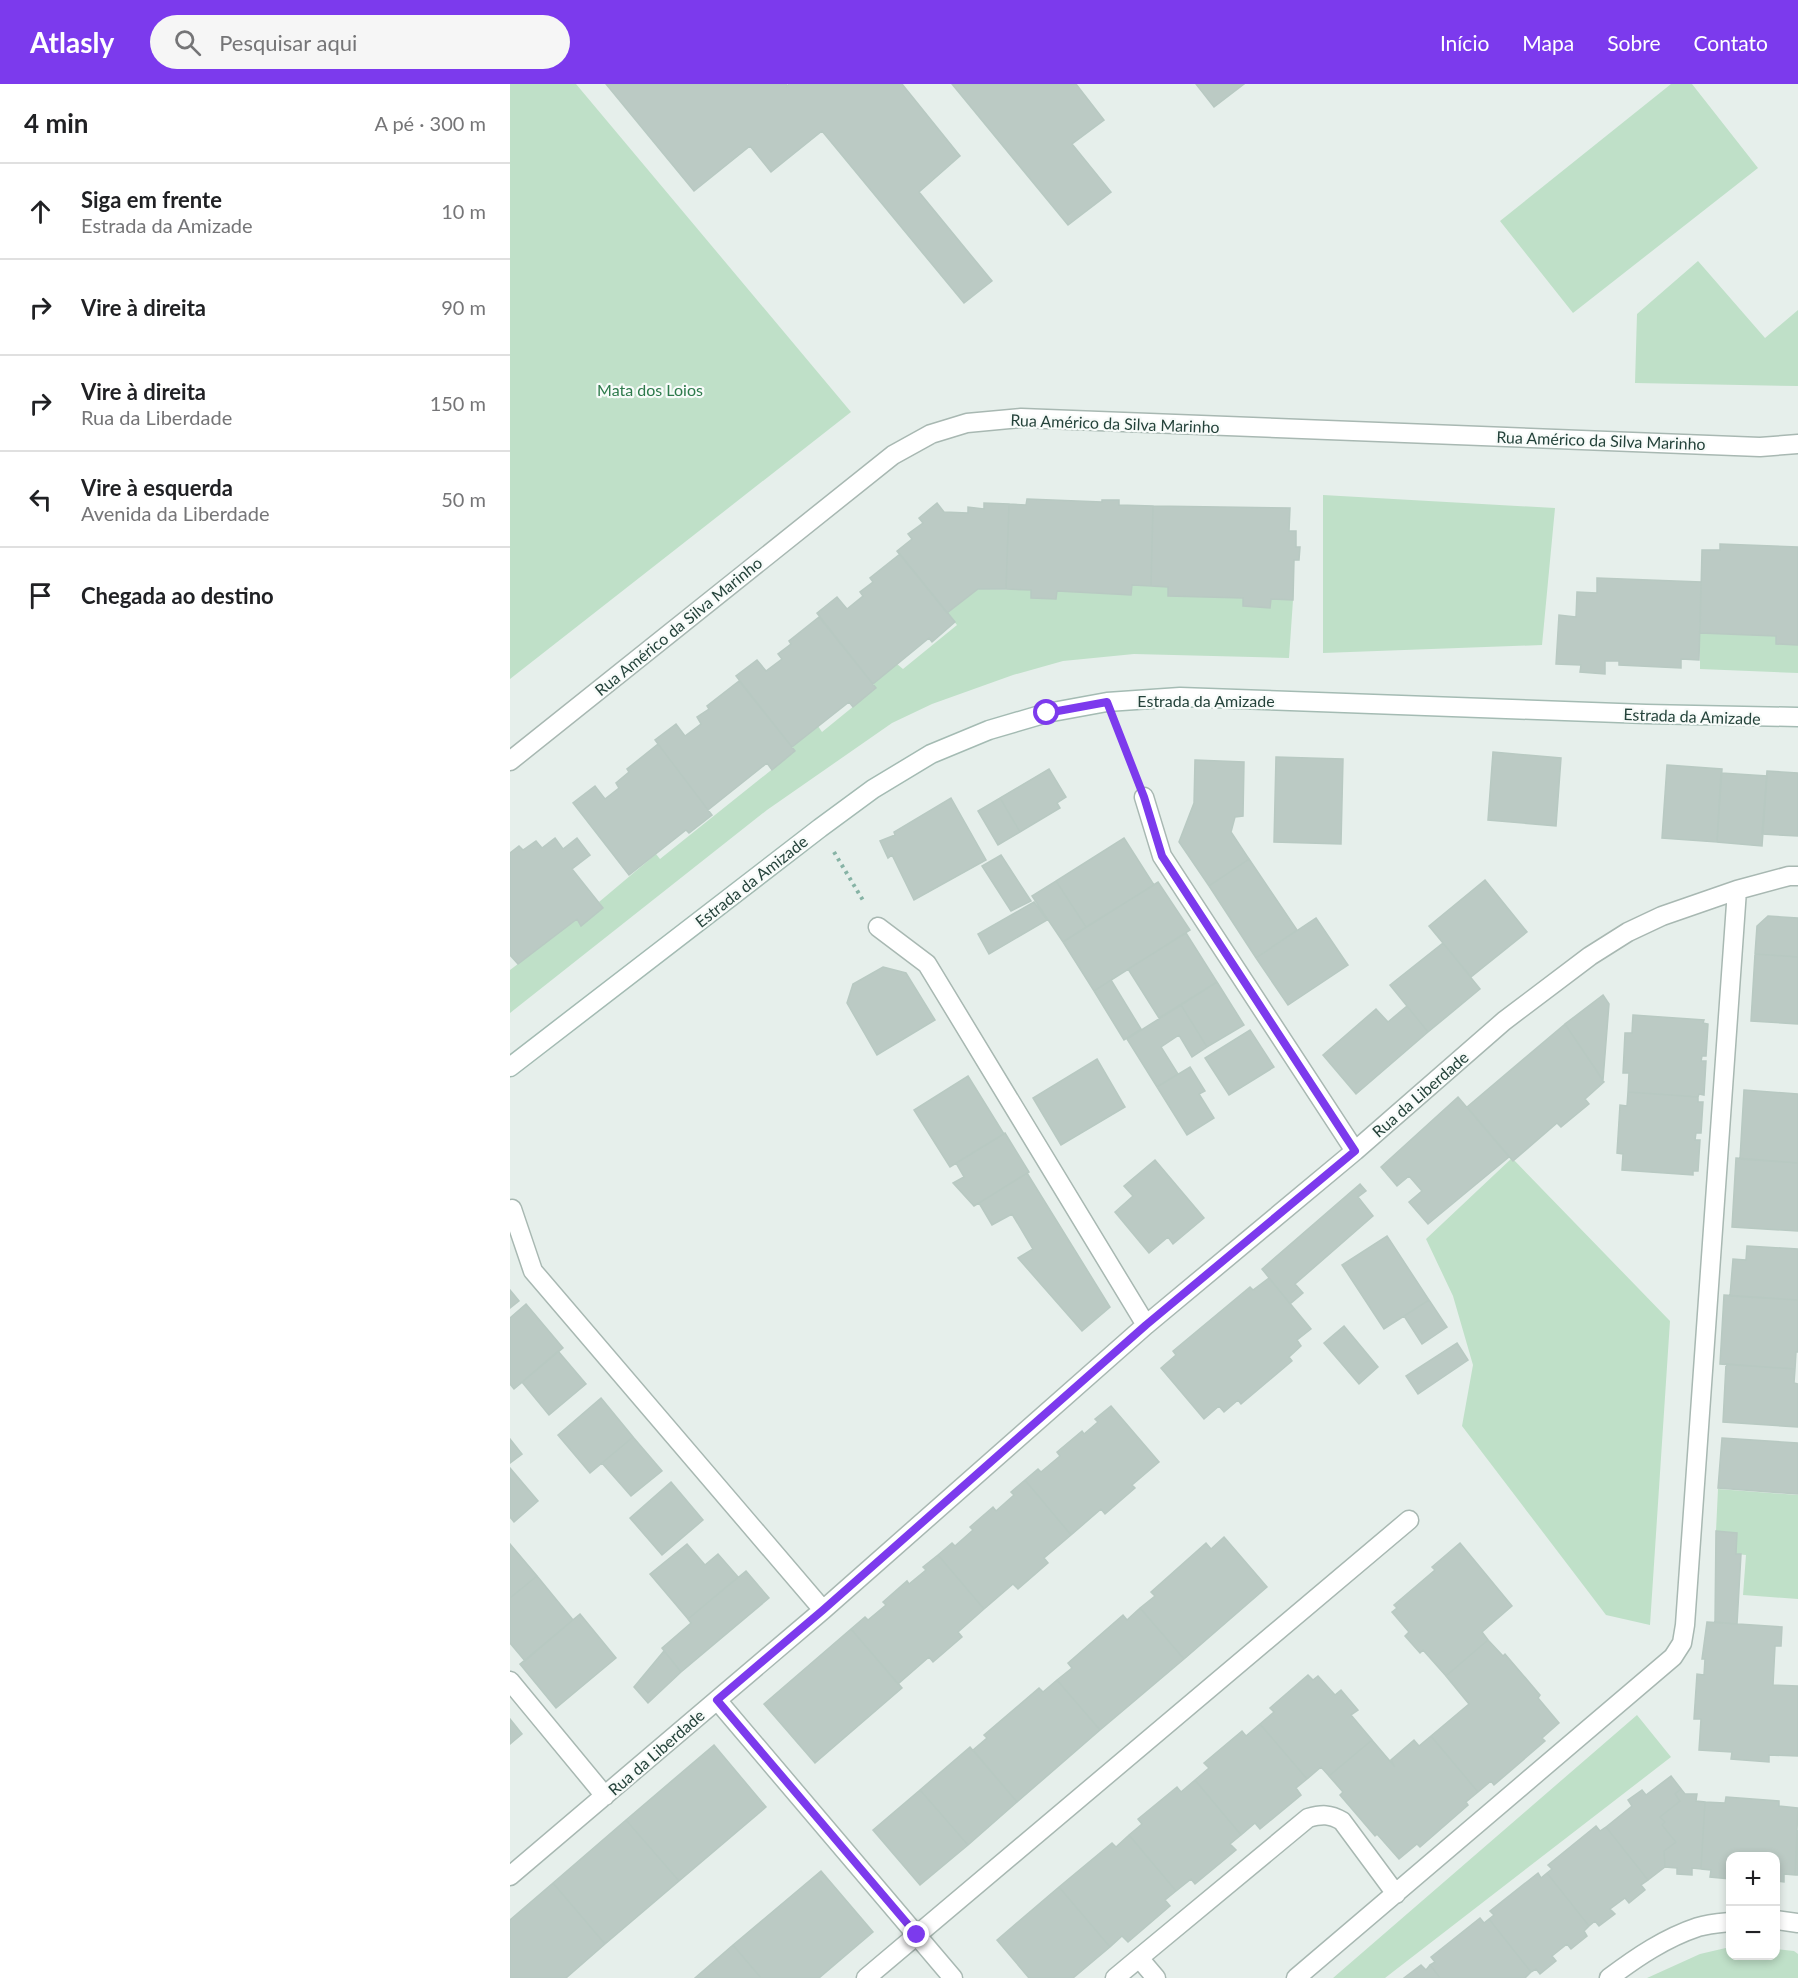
<!DOCTYPE html>
<html lang="pt">
<head>
<meta charset="utf-8">
<style>
  :root { --surface:#fff; --page:#f6f6f6; --text:#202124; --muted:#757577; --line:#e0e0e0; --accent:#7c3aed }
  body { margin:0; font-family:Lato,sans-serif; background:var(--page); color:var(--text) }
  .controls { position:absolute; right:18px; bottom:18px; display:grid; overflow:hidden; border-radius:12px; box-shadow:0 3px 9px #0003 }
  .controls button { width:54px; height:54px; display:grid; place-items:center; padding:0; border:0; border-bottom:2px solid var(--line); background:var(--surface); color:var(--text); font:30px sans-serif }
  .stop { position:absolute; width:18px; height:18px; margin:-14px; border:4px solid #7c3aed; border-radius:50%; background:#fff }
  .stop.end { background:#7c3aed; border-color:#fff; box-shadow:0 2px 6px #0008 }
  .list { margin:0; padding:0; list-style:none }
  h2 { display:flex; justify-content:space-between; align-items:center; height:78px; margin:0; padding:0 24px; font-size:26px }
  h2 small { font-size:20px; font-weight:400; color:var(--muted) }
  .list li { display:grid; grid-template-columns:39px 1fr auto; gap:18px; align-items:center; box-sizing:border-box; height:96px; padding:0 24px; border-top:2px solid var(--line) }
  .list b { display:block; font-size:22px; white-space:nowrap }
  .list p { margin:0; font-size:20px; white-space:nowrap; color:var(--muted) }
  .list em { font-size:20px; font-style:normal; color:var(--muted) }
  .icon { flex:none; width:33px; height:33px; fill:none; stroke:currentColor; stroke-width:2; stroke-linecap:round; stroke-linejoin:round }
  .map { position:relative; flex:none; width:1288px; height:1894px; overflow:hidden }
  header { display:flex; align-items:center; gap:36px; box-sizing:border-box; height:84px; padding:0 30px; background:var(--accent); color:#fff }
  header strong { font-size:28px }
  nav { display:flex; gap:33px; margin-inline-start:auto; font-size:21px }
  .search { width:420px; height:54px; background:var(--page); display:flex; align-items:center; gap:15px; box-sizing:border-box; padding:0 21px; border-radius:33px; color:var(--muted); font-size:22px }
  main { display:flex }
  aside { flex:1; background:var(--surface) }
  .map>svg:first-child { display:block }
  .green { fill:#bfe0c8 }
  .building { fill:#bbcac4; stroke:#b8c9c2; stroke-width:1.5 }
  .lines { fill:none; stroke-linecap:round; stroke-linejoin:round }
  .street-casing { stroke:#a8b8b2; stroke-width:21 }
  .secondary-casing { stroke:#a4bbb3; stroke-width:21 }
  .path { stroke:#86b3a5; stroke-width:4; stroke-dasharray:3 4.5; stroke-linecap:butt }
  .street { stroke:#fff; stroke-width:18 }
  .secondary { stroke:#fff; stroke-width:18 }
  .route { stroke:#7c3aed; stroke-width:8 }
  .labels { text-anchor:middle; dominant-baseline:central; stroke-width:4.5; stroke-linejoin:round; paint-order:stroke }
  .park-label { font-size:16px; fill:#2d7a4b; stroke:#f7fbf9 }
  .street-label { font-size:16px; fill:#24423a; stroke:#f7fbf9 }
</style>
</head>
<body>
<header>
<strong>Atlasly</strong>
<div class="search"><svg class="icon" aria-label="search" viewBox="0 0 24 24"><circle cx="10" cy="10" r="6"/><path d="M15 15l6 6"/></svg>Pesquisar aqui</div>
<nav><a>Início</a><a>Mapa</a><a>Sobre</a><a>Contato</a></nav>
</header>
<main>
<aside>
<h2>4 min<small>A pé · 300 m</small></h2>
<ul class="list">
<li><svg class="icon" aria-label="ahead" viewBox="0 0 24 24"><path d="M12 20V5M6 11l6-6 6 6"/></svg><div><b>Siga em frente</b><p>Estrada da Amizade</p></div><em>10 m</em></li>
<li><svg class="icon" aria-label="right" viewBox="0 0 24 24"><path d="M7 20v-9h11M14 6l5 5-5 5"/></svg><div><b>Vire à direita</b></div><em>90 m</em></li>
<li><svg class="icon" aria-label="right" viewBox="0 0 24 24"><path d="M7 20v-9h11M14 6l5 5-5 5"/></svg><div><b>Vire à direita</b><p>Rua da Liberdade</p></div><em>150 m</em></li>
<li><svg class="icon" aria-label="left" viewBox="0 0 24 24"><path d="M17 20v-9H6M10 6l-5 5 5 5"/></svg><div><b>Vire à esquerda</b><p>Avenida da Liberdade</p></div><em>50 m</em></li>
<li><svg class="icon" aria-label="arrive" viewBox="0 0 24 24"><path d="M6 21V4h12l-3 4 3 4H6"/></svg><div><b>Chegada ao destino</b></div></li>
</ul>
</aside>
<div class="map">
<svg width="1288" height="1894" viewBox="0 0 1288 1894">
  <rect width="100%" height="100%" fill="#e6efeb"/>
  <path class="green" d="M0 0H66L341 328 0 595Z
    M1161 0H1182L1248 84 1063 229 990 137Z
    M1188 177 1255 254 1288 226V302L1125 299 1127 230Z
    M813 411 1045 424 1032 561 813 569Z
    M622 501 658 503V512L733 514V522L760 524 761 515 783 516 779 574 624 570 553 577 503 591 422 620 382 639 257 726 0 929V886L67 835 71 842 93 824 89 818 146 770 150 775 285 667 282 663 308 642 312 648 366 604 363 600 387 580 393 585 447 541 437 529 468 505 521 506V514L545 515 547 507 620 511Z
    M1190 549 1266 552V560L1288 561V589L1190 585Z
    M1002 1074 1160 1237 1140 1541 1096 1531 952 1342 963 1281 943 1212 916 1155Z
    M1208 1405 1288 1411V1515L1233 1511 1236 1471 1226 1470 1227 1449 1206 1447Z
    M1127 1631 1161 1673 875 1894H823Z
    M1220 1863V1872H1266V1865L1284 1867 1288 1870V1894H1137L1190 1870Z"/>
  <path class="building" d="M96 0H276L277 2 279 0H392L450 72 409 108 482 197 454 219 312 47 261 88 240 62 184 107Z
    M442 0H566L594 36 562 60 601 108 558 141Z
    M686 0H734L704 23Z
    M517 415 592 418V416H609V421L643 422 641 502 622 501 621 511 547 507 546 515 521 514V506L496 505 499 420 516 421Z
    M427 419 434 428 458 429V423L474 425V419L499 420 496 505H468L437 529 387 467 402 455 398 450 413 439 409 434Z
    M643 422 780 424 779 447H786V463H790L789 476H784L783 516 761 515 760 524 733 522V514L658 512V503L641 502Z
    M1210 460 1288 463V561L1266 560V552L1190 549 1192 466H1210Z
    M390 470 445 538 422 558 419 554 363 600 307 529 327 513 337 525 353 512 350 508 363 498 360 494Z
    M1087 494 1191 498 1189 576 1171 575V584L1109 581V577H1095V590L1070 588 1071 581 1046 580 1049 531 1066 533 1067 508 1087 509Z
    M309 533 366 604 343 623 339 618 282 663 226 592 247 576 256 587 272 575 268 570 281 560 279 557Z
    M229 597 285 667 262 686 257 679 198 726 145 656 166 640 175 652 191 640 187 633 199 625 197 622Z
    M148 660 202 731 179 749 176 746 119 791 63 719 85 702 95 715 109 704 106 699 119 688 117 685Z
    M983 668 1051 674 1046 742 978 736Z
    M766 673 833 675 831 760 764 758Z
    M685 676 734 678 733 732 725 733 721 748 739 775 699 802 669 758 684 719Z
    M1157 681 1212 685 1207 758 1152 754Z
    M539 685 556 713 547 719 550 724 510 748 490 714Z
    M1257 687 1288 689V752L1252 750Z
    M1211 689 1257 692 1252 762 1207 758Z
    M441 714 476 776 404 816 382 771 378 774 370 757 385 751 384 748Z
    M490 714 510 748 488 761 468 727Z
    M45 754 53 765 67 754 80 771 62 785 93 824 71 842 67 835 8 880 0 871V769L9 762 13 766 26 757 32 764Z
    M614 754 644 801 576 843 546 797Z
    M491 771 521 817 501 827 472 782Z
    M739 775 787 846 746 874 699 802Z
    M975 796 1017 848 961 893 919 842Z
    M546 797 576 843 553 858 522 812Z
    M648 798 680 846 584 907 553 858Z
    M524 818 537 836 479 870 468 850Z
    M1258 832 1288 834V873L1245 870 1247 842Z
    M806 834 838 881 778 921 746 874Z
    M676 849 707 898 649 934 618 885Z
    M933 859 970 905 918 948 880 901Z
    M1245 870 1288 873V940L1241 937Z
    M373 883 396 889 425 936 367 971 337 919 343 900Z
    M601 896 631 945 614 956 584 907Z
    M707 898 734 941 697 963 671 921Z
    M1093 911 1099 920 1093 996 1055 940Z
    M671 921 697 963 682 973 669 951 651 963 668 990 647 1003 617 955Z
    M897 922 918 948 846 1010 813 971 866 925 878 938Z
    M1123 931 1194 936 1193 939 1198 940 1196 972H1192L1191 977H1196L1194 1011 1189 1010 1188 1013 1118 1008 1119 989H1113L1115 949H1122Z
    M1055 940 1094 998 1075 1015 1079 1020 1051 1043 1047 1039 1003 1077 957 1023Z
    M740 946 764 983 719 1011 695 974Z
    M587 975 615 1023 551 1061 523 1014Z
    M680 983 695 1007 689 1010 704 1034 677 1051 647 1003Z
    M458 992 494 1050 440 1083 404 1026Z
    M1234 1006 1288 1010V1079L1230 1075Z
    M1118 1008 1188 1013V1018H1193L1191 1049H1186L1185 1056H1190L1188 1087H1183V1091L1112 1086 1113 1070 1107 1069 1110 1021 1117 1022Z
    M948 1013 999 1073 918 1140 899 1118 912 1107 899 1092 887 1102 871 1083Z
    M495 1049 519 1088 464 1122 443 1099 454 1093 446 1079Z
    M1226 1074 1288 1079V1147L1222 1143Z
    M645 1076 694 1134 663 1160 658 1153 639 1169 605 1128 623 1112 614 1102Z
    M517 1089 600 1223 572 1247 508 1174 523 1165 502 1130 482 1141 469 1119Z
    M850 1100 856 1107 848 1113 863 1132 785 1200 793 1209 780 1220 752 1185Z
    M877 1152 919 1216 874 1245 832 1181Z
    M1237 1162 1288 1165V1216L1220 1212 1223 1175 1236 1176Z
    M759 1194 801 1245 787 1256 791 1262 779 1273 782 1277 731 1320 728 1316 714 1328 709 1322 694 1335 651 1284 666 1271 663 1267 740 1203 743 1206Z
    M0 1206 9 1217 0 1224Z
    M1214 1211 1288 1216V1268H1286L1285 1285 1210 1280Z
    M919 1216 937 1243 912 1260 894 1232Z
    M16 1220 53 1264 4 1305 0 1300V1234Z
    M834 1242 868 1283 849 1300 814 1259Z
    M947 1259 958 1276 908 1310 896 1292Z
    M48 1267 76 1300 39 1331 12 1298Z
    M1216 1280 1285 1285 1284 1299 1288 1300V1343L1213 1338Z
    M91 1314 123 1353 80 1389 48 1351Z
    M601 1322 649 1378 622 1401 625 1404 595 1430 591 1425 561 1451 515 1396 528 1385 531 1388 550 1372 547 1368 572 1347 574 1350 588 1338 585 1335Z
    M123 1353 152 1387 121 1412 92 1379Z
    M1212 1354 1288 1359V1410L1208 1404Z
    M0 1355 12 1370 0 1379Z
    M0 1384 28 1417 4 1438 0 1433Z
    M515 1396 561 1451 534 1474 538 1479 508 1505 503 1500 474 1525 428 1471 442 1459 445 1462 463 1446 460 1443 483 1423 486 1427 504 1411 501 1408Z
    M161 1398 193 1436 152 1471 120 1434Z
    M1206 1447 1227 1449 1226 1470H1231L1227 1540 1205 1538Z
    M714 1453 757 1503 674 1575 630 1524 645 1512 641 1508 696 1459 701 1465Z
    M950 1459 1002 1522 972 1548 978 1556 936 1592 913 1566 910 1569 895 1552 899 1548 882 1528 887 1524 884 1521 925 1486 922 1483Z
    M0 1460 27 1492 0 1514Z
    M177 1460 195 1481 208 1470 228 1493 178 1535 140 1490Z
    M428 1471 474 1525 448 1548 452 1553 423 1578 419 1573 388 1600 341 1545 355 1533 358 1536 376 1521 373 1518 397 1497 399 1500 416 1486 413 1483Z
    M236 1487 259 1514 171 1588 152 1564 181 1539 178 1535Z
    M27 1492 63 1536 15 1577 0 1559V1514Z
    M630 1524 674 1575 590 1646 547 1596 562 1584 558 1579 613 1531 617 1536Z
    M70 1530 106 1574 46 1624 10 1580Z
    M1197 1538 1272 1543 1271 1562H1265L1263 1601 1288 1602V1672L1259 1671V1678L1221 1675 1222 1668 1189 1666 1191 1635H1184L1187 1590 1194 1591 1195 1575H1192Z
    M341 1545 392 1604 305 1679 254 1620Z
    M978 1556 993 1572 995 1570 1030 1611 1028 1614 1049 1639 1032 1654 1035 1657 984 1701 981 1697 968 1708 921 1652 959 1620 936 1592Z
    M154 1567 171 1588 138 1619 124 1603Z
    M798 1591 803 1596 808 1592 825 1611 831 1606 848 1626 841 1631 862 1656 819 1692 811 1683 797 1695 750 1640 764 1628 760 1624Z
    M547 1596 590 1646 507 1718 463 1666 477 1654 474 1651 529 1604 533 1608Z
    M0 1635 12 1650 0 1660Z
    M750 1640 797 1695 786 1704 791 1711 750 1745 745 1739 731 1751 685 1696 699 1684 694 1679 732 1647 736 1652Z
    M921 1652 968 1708 956 1718 958 1721 910 1763 907 1760 889 1775 867 1750 865 1752 830 1711 833 1708 819 1692 862 1656 885 1683 881 1676 904 1656 909 1662Z
    M204 1661 256 1723 169 1797 116 1736Z
    M460 1663 507 1718 458 1761 410 1706Z
    M1161 1692 1171 1705 1165 1710 1170 1717 1150 1733 1155 1738 1152 1741 1166 1758 1154 1767 1155 1783 1138 1796 1096 1743 1122 1722 1118 1716 1132 1706 1136 1711Z
    M685 1696 731 1751 720 1760 726 1766 685 1800 681 1795 666 1807 619 1751 632 1740 628 1735 667 1703 671 1708Z
    M1171 1705 1175 1710H1187L1186 1717 1195 1718 1191 1785 1182 1784V1791L1167 1790V1784L1155 1783 1154 1767 1166 1758 1152 1741 1155 1738 1150 1733 1170 1717 1165 1710Z
    M410 1706 458 1761 410 1801 363 1746Z
    M1216 1713 1269 1717V1722L1288 1724 1285 1791 1274 1790V1798L1266 1797V1772H1220V1795L1200 1793 1201 1786 1191 1785 1195 1718 1215 1719Z
    M116 1736 169 1797 95 1860 43 1799Z
    M1086 1742 1090 1747 1096 1743 1138 1796 1131 1801 1135 1806 1119 1819 1115 1814 1100 1825 1105 1830 1089 1842 1085 1837 1079 1842 1037 1789 1042 1785 1038 1781Z
    M1288 1746V1791H1285Z
    M619 1751 666 1807 655 1816 660 1822 618 1858 612 1852 600 1863 549 1803 602 1759 606 1763Z
    M311 1787 363 1848 309 1894H251L223 1861Z
    M1028 1789 1031 1794 1037 1789 1079 1842 1074 1847 1077 1852 1061 1865 1057 1860 1042 1872 1046 1877 1030 1890 1026 1885 1021 1888 979 1835 984 1831 980 1827Z
    M43 1799 95 1860 56 1894H0V1836Z
    M549 1803 600 1863 563 1894H519L487 1856Z
    M970 1834 974 1839 979 1835 1021 1888 1015 1894H930L920 1881 925 1878 921 1873Z
    M223 1861 251 1894H185Z
    M911 1881 916 1886 920 1881 930 1894H894Z"/>
  <g class="lines">
    <g class="street-casing">
      <path id="street" d="M0 677 383 371 421 350 457 339 511 334 1250 363 1288 360
        M634 713 652 772 845 1067
        M368 843 417 880 636 1241
        M2 1125 23 1187 313 1526
        M0 1597 95 1712
        M207 1616 443 1894
        M0 1792 313 1526 636 1241 845 1067 994 937 1080 872 1118 848 1152 832 1227 806 1279 792H1288
        M1266 1836 1288 1839
        M629 1874 798 1734C812 1730 820 1730 832 1737L886 1810
        M356 1894 899 1436
        M605 1894 629 1874 646 1894
        M786 1894 1163 1573 1172 1559 1175 1541 1227 806
        M1099 1894C1127 1873 1155 1854 1188 1843 1198 1840 1210 1839 1220 1838"/>
    </g>
    <g class="secondary-casing">
      <path id="secondary" d="M0 983 310 744 363 705 421 670 479 646 537 629 597 618 670 613 1136 630 1288 633"/>
    </g>
    <path class="path" d="M608 647 624 687
      M324 768 354 818"/>
    <use href="#street" class="street"/>
    <use href="#secondary" class="secondary"/>
  </g>
  <g class="lines">
    <path class="route" d="M407 1851 207 1616 313 1526 636 1241 845 1067 652 772 634 713 597 618 537 629"/>
  </g>
  <g class="labels">
    <g class="park-label">
      <text x="140" y="305">Mata dos Loios</text>
    </g>
    <g class="street-label">
      <text transform="translate(605 339) rotate(2)">Rua Américo da Silva Marinho</text>
      <text transform="translate(1091 356) rotate(2)">Rua Américo da Silva Marinho</text>
      <text transform="translate(168 542) rotate(-39)">Rua Américo da Silva Marinho</text>
      <text x="696" y="616">Estrada da Amizade</text>
      <text transform="translate(1182 632) rotate(2)">Estrada da Amizade</text>
      <text transform="translate(241 797) rotate(-38)">Estrada da Amizade</text>
      <text transform="translate(910 1010) rotate(-41)">Rua da Liberdade</text>
      <text transform="translate(146 1668) rotate(-41)">Rua da Liberdade</text>
    </g>
  </g>
</svg>
<div class="controls">
<button>+</button>
<button>−</button>
</div>
<div class="stop" style="left:537px;top:629px"></div>
<div class="stop end" style="left:407px;top:1851px"></div>
</div>
</main>
</body>
</html>
